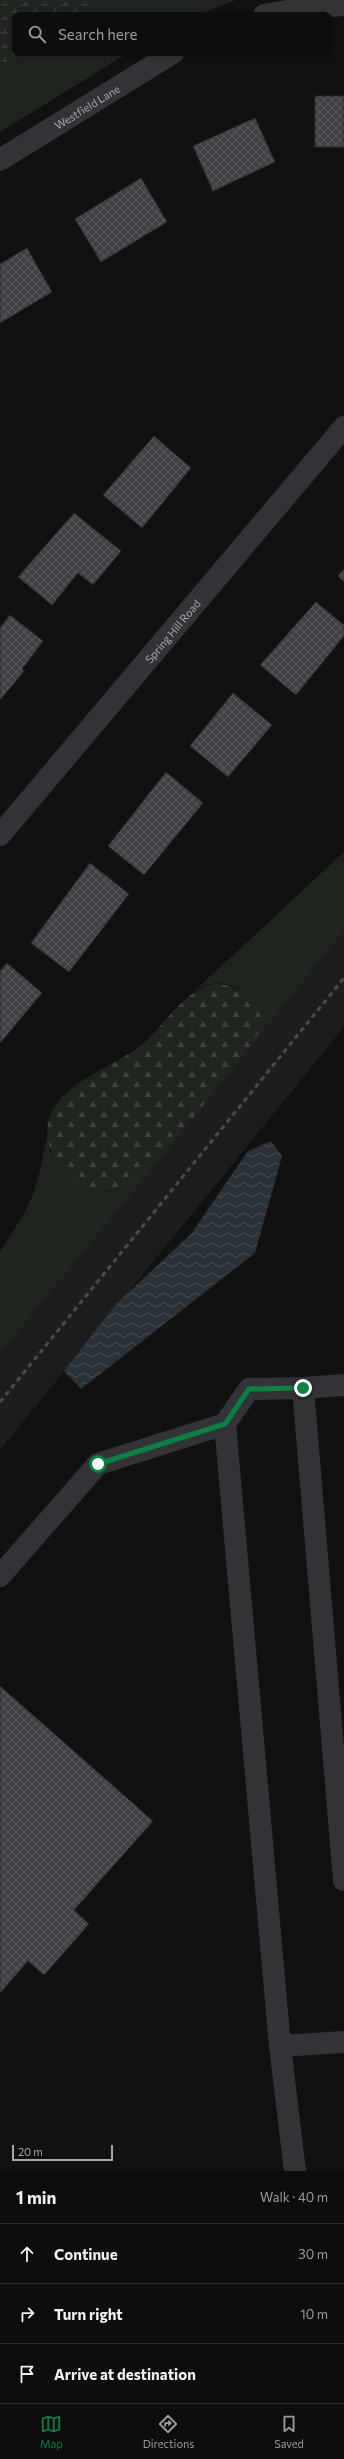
<!DOCTYPE html>
<html lang="en">
<head>
<meta charset="utf-8">
<style>
  :root { --surface:#0d0d0e; --page:#161617; --text:#f1f3f6; --muted:#9a9c9e; --line:#2d2d2e; --accent:#0b8043 }
  body { margin:0; font-family:Commissioner,sans-serif; background:var(--page); color:var(--text) }
  .scale { position:absolute; left:12px; bottom:10px; width:101px; box-sizing:border-box; padding-left:4px; border:2px solid #a3a8b2; border-top:0; font-size:11px; line-height:14px; white-space:nowrap; color:#a3a8b2; -webkit-text-stroke:3px #0c0c0d; paint-order:stroke }
  .stop { position:absolute; width:12px; height:12px; margin:-9px; border:3px solid #0b8043; border-radius:50%; background:#fff }
  .stop.end { background:#0b8043; border-color:#fff; box-shadow:0 1px 4px #0008 }
  .list { margin:0; padding:0; list-style:none }
  h2 { display:flex; justify-content:space-between; align-items:center; height:52px; margin:0; padding:0 16px; font-size:17px }
  h2 small { font-size:13px; font-weight:400; color:var(--muted) }
  .list li { display:grid; grid-template-columns:26px 1fr auto; gap:12px; align-items:center; box-sizing:border-box; height:60px; padding:0 16px; border-top:1px solid var(--line) }
  .list b { display:block; font-size:15px; white-space:nowrap }
  .list em { font-size:13px; font-style:normal; color:var(--muted) }
  .icon { flex:none; width:22px; height:22px; fill:none; stroke:currentColor; stroke-width:2; stroke-linecap:round; stroke-linejoin:round }
  .map { position:relative; flex:none; width:344px; height:2171px; overflow:hidden }
  .search { position:absolute; background:var(--surface); box-shadow:0 2px 6px #0003; left:12px; right:12px; top:12px; height:44px; display:flex; align-items:center; gap:10px; box-sizing:border-box; padding:0 14px; border-radius:8px; color:var(--muted); font-size:15px }
  .sheet { height:232px; background:var(--surface) }
  nav { display:flex; justify-content:space-around; align-items:center; box-sizing:border-box; height:56px; border-top:1px solid var(--line); background:var(--surface); font-size:11px; color:var(--muted) }
  nav a { display:grid; justify-items:center; gap:2px }
  nav .on { color:var(--accent) }
  .map>svg:first-child { display:block }
  .built { fill:#1d1d1f }
  .green { fill:#1e251e }
  .forest { fill:url(#forest-firs) }
  .wetland { fill:url(#wetland-marsh) }
  .water { fill:url(#water-waves) }
  .building { fill:url(#building-cross-hatch); stroke:#2b2b2e }
  .lines { fill:none; stroke-linecap:round; stroke-linejoin:round }
  .minor { stroke:#323337; stroke-width:22 }
  .rail { stroke:#494b50; stroke-width:3; stroke-dasharray:5 4; stroke-linecap:butt }
  .route { stroke:#0b8043; stroke-width:5 }
  .labels { text-anchor:middle; dominant-baseline:central; stroke-width:3; stroke-linejoin:round; paint-order:stroke }
  .street-label { font-size:11px; fill:#a3a8b2; stroke:#0c0c0d }
</style>
</head>
<body>
<div class="map">
<svg width="344" height="2171" viewBox="0 0 344 2171">
  <defs>
    <pattern id="forest-firs" width="22" height="20" patternUnits="userSpaceOnUse"><rect width="22" height="20" fill="#1e251e"/><path d="M5 1l3.5 6h-7zM16 11l3.5 6h-7z" fill="#3c423c"/></pattern>
    <pattern id="wetland-marsh" width="20" height="14" patternUnits="userSpaceOnUse"><rect width="20" height="14" fill="#1e251e"/><path d="M1 5h8M5 5V1M11 12h8M15 12V8" fill="none" stroke="#3c423c"/></pattern>
    <pattern id="water-waves" width="16" height="10" patternUnits="userSpaceOnUse"><rect width="16" height="10" fill="#2a3137"/><path d="M0 5q4-4 8 0t8 0" fill="none" stroke="#464c52"/></pattern>
    <pattern id="building-cross-hatch" width="8" height="8" patternUnits="userSpaceOnUse"><rect width="8" height="8" fill="#404145"/><path d="M0 0l8 8M0 8l8-8" fill="none" stroke="#585a5d"/></pattern>
  </defs>
  <rect width="100%" height="100%" fill="#111112"/>
  <path class="built" d="M344 928V1027L0 1450V1351Z"/>
  <path class="green" d="M0 0H236L197 15H15V53H128L0 132Z
    M344 852V931L253 1043C276 1007 240 974 203 986 197 989 191 994 186 999Z
    M51 1119C45 1152 47 1156 75 1174 82 1179 90 1186 98 1190 116 1198 145 1175 157 1163L0 1353V1252L22 1217 33 1195 40 1170Z"/>
  <path class="forest" d="M214 984C249 984 274 1009 253 1043L157 1163C144 1177 128 1190 108 1191 67 1194 31 1143 55 1106 73 1078 118 1065 144 1043 166 1023 183 991 214 984Z"/>
  <path class="wetland" d="M0 0H102L77 15H15V53H19L0 66Z"/>
  <path class="water" d="M271 1141 282 1156 255 1253 81 1389 64 1371 116 1304 191 1234 248 1151Z"/>
  <path class="building" d="M315 96H344V147H315Z
    M255 118 275 162 213 191 193 146Z
    M141 178 167 222 101 262 75 219Z
    M27 248 52 292 0 323V264Z
    M154 436 191 468 142 528 103 495Z
    M74 513 121 551 93 585 78 573 52 605 18 577Z
    M344 569V582L338 576Z
    M316 602 344 625V636L296 695 260 665Z
    M10 615 43 641 22 669 24 671 0 700V628Z
    M233 693 272 725 228 777 190 746Z
    M166 772 203 803 144 875 108 846Z
    M90 863 129 894 69 972 31 943Z
    M7 963 42 993 0 1043V971Z
    M0 1686 153 1821 74 1910 89 1924 44 1975 28 1961 0 1993Z"/>
  <g class="lines">
    <g class="minor">
      <path d="M264 15 306 8 344 5"/>
      <path id="s1" d="M0 160 173 53"/>
      <path id="s2" d="M0 835 344 427"/>
      <path d="M344 1385 303 1388 344 1880"/>
      <path d="M225 1424 249 1389 303 1388"/>
      <path d="M0 1576 98 1464 225 1424 280 2046"/>
      <path d="M295 2171 280 2046 344 2042"/>
    </g>
    <path class="rail" d="M0 1402 344 978"/>
  </g>
  <g class="lines">
    <path class="route" d="M98 1464 225 1424 249 1389 303 1388"/>
  </g>
  <g class="labels">
    <g class="street-label">
      <text stroke="none"><textPath href="#s1" startOffset="102">Westfield Lane</textPath></text>
      <text stroke="none"><textPath href="#s2" startOffset="267">Spring Hill Road</textPath></text>
    </g>
  </g>
</svg>
<div class="scale">20 m</div>
<div class="stop" style="left:98px;top:1464px"></div>
<div class="stop end" style="left:303px;top:1388px"></div>
<div class="search"><svg class="icon" aria-label="search" viewBox="0 0 24 24"><circle cx="10" cy="10" r="6"/><path d="M15 15l6 6"/></svg>Search here</div>
</div>
<section class="sheet">
<h2>1 min<small>Walk · 40 m</small></h2>
<ul class="list">
<li><svg class="icon" aria-label="ahead" viewBox="0 0 24 24"><path d="M12 20V5M6 11l6-6 6 6"/></svg><div><b>Continue</b></div><em>30 m</em></li>
<li><svg class="icon" aria-label="right" viewBox="0 0 24 24"><path d="M7 20v-9h11M14 6l5 5-5 5"/></svg><div><b>Turn right</b></div><em>10 m</em></li>
<li><svg class="icon" aria-label="arrive" viewBox="0 0 24 24"><path d="M6 21V4h12l-3 4 3 4H6"/></svg><div><b>Arrive at destination</b></div></li>
</ul>
</section>
<nav>
<a class="on"><svg class="icon" aria-label="map" viewBox="0 0 24 24"><path d="M3 6l6-2 6 2 6-2v14l-6 2-6-2-6 2zM9 4v14M15 6v14"/></svg>Map</a>
<a><svg class="icon" aria-label="directions" viewBox="0 0 24 24"><path d="M12 3l9 9-9 9-9-9zM9 14v-3h6M13 9l2 2-2 2"/></svg>Directions</a>
<a><svg class="icon" aria-label="saved" viewBox="0 0 24 24"><path d="M7 4h10v16l-5-4-5 4z"/></svg>Saved</a>
</nav>
</body>
</html>
